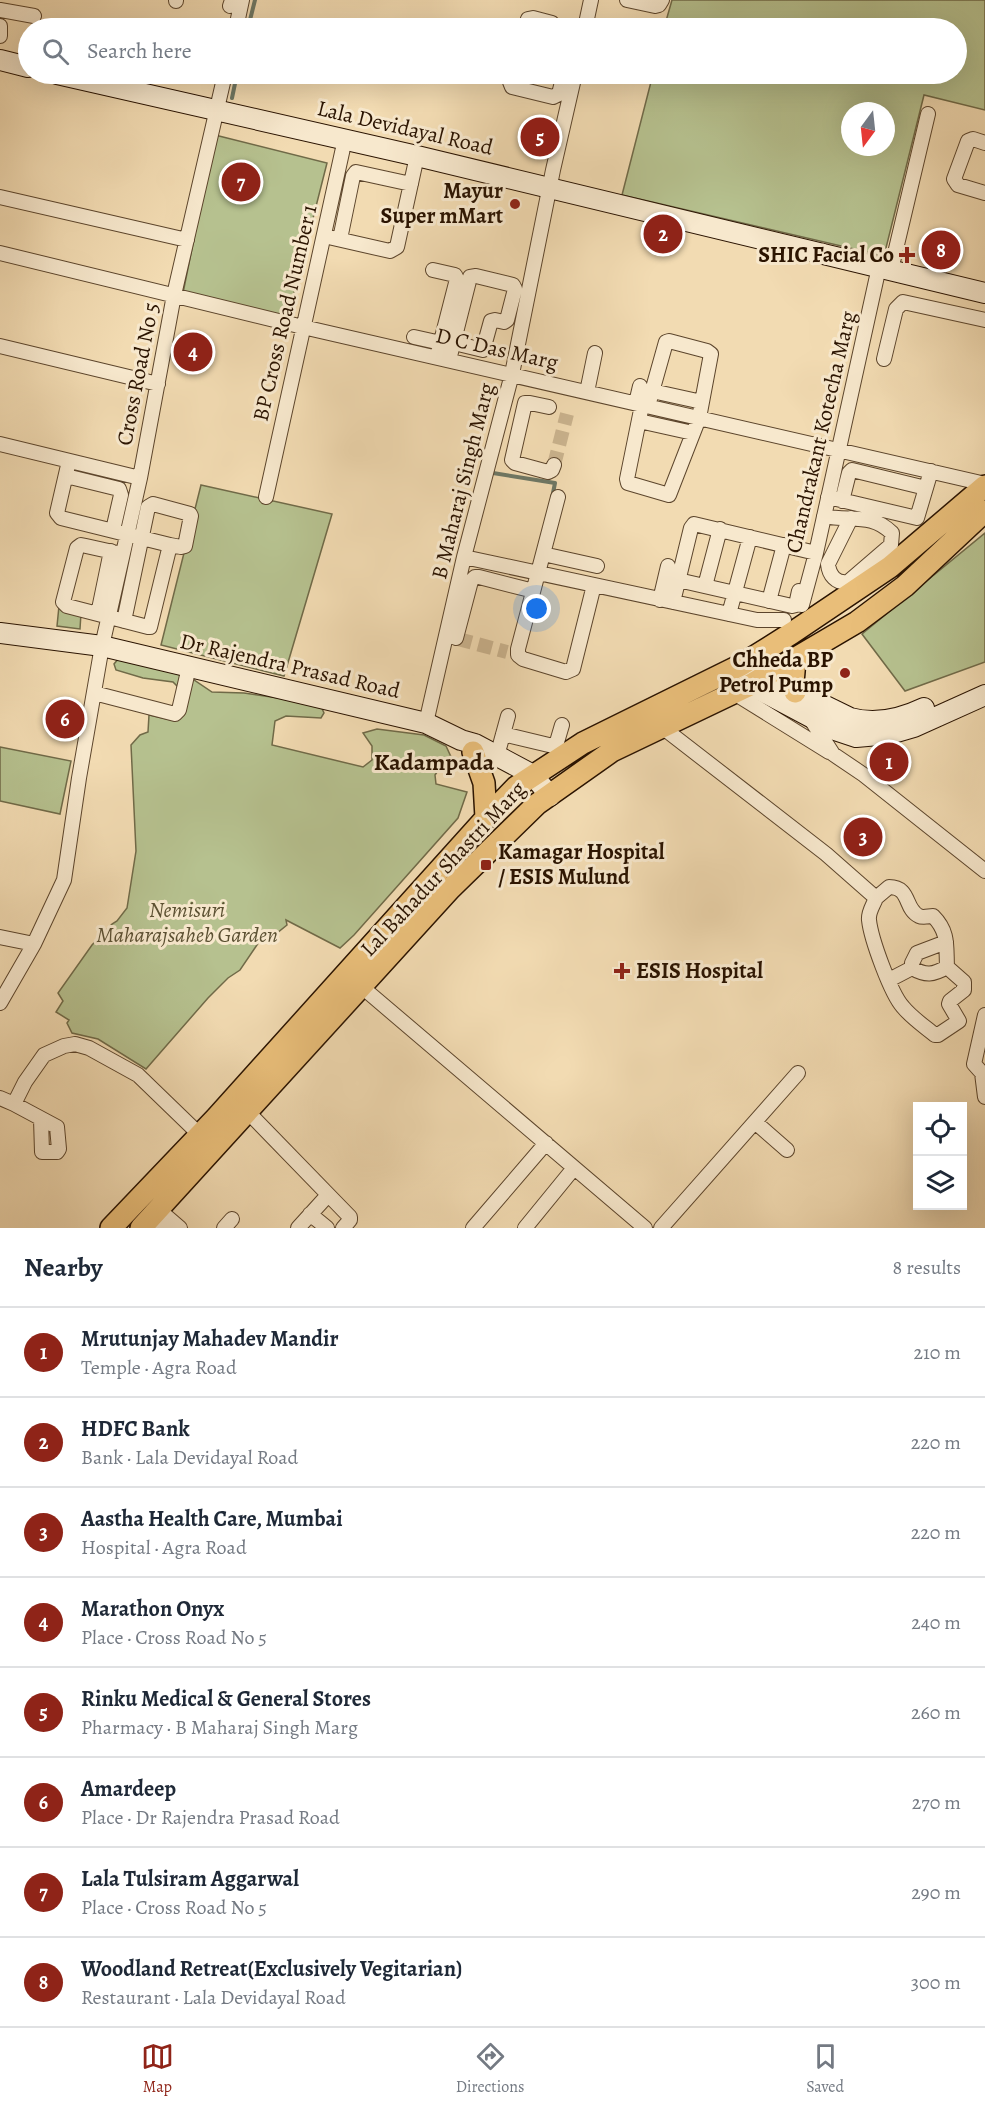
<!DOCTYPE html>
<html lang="en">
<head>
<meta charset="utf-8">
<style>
  :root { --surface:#fff; --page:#f6f6f7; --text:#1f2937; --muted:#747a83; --line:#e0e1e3; --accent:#8f2418 }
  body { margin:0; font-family:Alegreya,serif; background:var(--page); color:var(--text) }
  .controls { position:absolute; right:18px; bottom:18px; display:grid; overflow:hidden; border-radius:0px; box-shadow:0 6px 24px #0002 }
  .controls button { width:54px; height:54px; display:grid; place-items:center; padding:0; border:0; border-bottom:2px solid var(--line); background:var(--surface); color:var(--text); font:30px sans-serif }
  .compass { position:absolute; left:841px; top:102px; width:54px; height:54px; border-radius:50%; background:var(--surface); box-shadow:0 6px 24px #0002; rotate:195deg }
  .you { position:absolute; left:537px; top:609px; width:21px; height:21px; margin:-15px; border:4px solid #fff; border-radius:50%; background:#1a73e8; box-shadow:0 0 0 9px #1a73e833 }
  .badge { display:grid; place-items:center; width:39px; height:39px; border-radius:50%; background:var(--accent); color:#fff; font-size:20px; font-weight:700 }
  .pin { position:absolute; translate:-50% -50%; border:3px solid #fff; box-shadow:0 2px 6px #0006 }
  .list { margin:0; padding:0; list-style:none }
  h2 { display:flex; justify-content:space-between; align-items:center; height:78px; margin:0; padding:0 24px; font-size:26px }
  h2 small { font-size:20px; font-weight:400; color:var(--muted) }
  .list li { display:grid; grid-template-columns:39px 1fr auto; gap:18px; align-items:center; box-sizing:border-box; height:90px; padding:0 24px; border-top:2px solid var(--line) }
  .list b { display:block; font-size:22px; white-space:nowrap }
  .list p { margin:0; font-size:20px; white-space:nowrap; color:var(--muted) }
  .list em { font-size:20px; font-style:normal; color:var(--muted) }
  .icon { flex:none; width:33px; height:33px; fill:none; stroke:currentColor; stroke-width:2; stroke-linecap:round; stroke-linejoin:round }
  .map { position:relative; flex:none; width:985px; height:1228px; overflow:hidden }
  .search { position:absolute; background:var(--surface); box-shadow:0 6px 24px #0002; left:18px; right:18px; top:18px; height:66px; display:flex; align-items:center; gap:15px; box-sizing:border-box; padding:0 21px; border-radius:33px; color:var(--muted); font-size:22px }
  .sheet { height:798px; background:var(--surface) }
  nav { display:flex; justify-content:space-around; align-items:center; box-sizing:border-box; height:84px; border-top:2px solid var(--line); background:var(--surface); font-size:16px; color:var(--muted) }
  nav a { display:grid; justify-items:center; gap:3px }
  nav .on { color:var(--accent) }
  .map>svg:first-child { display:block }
  .green { fill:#b6c18f; stroke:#706a48; stroke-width:1.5; fill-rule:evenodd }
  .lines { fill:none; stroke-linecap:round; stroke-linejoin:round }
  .stream { stroke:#6e7865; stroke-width:4 }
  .street-tunnel { stroke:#cab38e; stroke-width:14; stroke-dasharray:14 7; stroke-linecap:butt }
  .street-casing { stroke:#5c452c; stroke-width:16 }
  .secondary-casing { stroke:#2a1300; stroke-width:22 }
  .primary-casing { stroke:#2a1300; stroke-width:24 }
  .street { stroke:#f7e8cd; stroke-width:14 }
  .secondary { stroke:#f7e8cd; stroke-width:20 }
  .primary { stroke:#e9be79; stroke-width:21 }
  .poi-dot { fill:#8f2418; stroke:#f7e8cd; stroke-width:2 }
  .labels { text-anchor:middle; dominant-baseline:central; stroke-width:6; stroke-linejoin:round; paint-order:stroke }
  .street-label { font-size:22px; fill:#2a1300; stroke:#f7e8cd }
  .poi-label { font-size:22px; font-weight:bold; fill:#2a1300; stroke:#f7e8cd; text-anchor:end }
  .park-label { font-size:22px; font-style:italic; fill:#5b5032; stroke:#f7e8cd }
  .neighbourhood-label { font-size:24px; font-weight:bold; fill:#2a1300; stroke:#f7e8cd }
</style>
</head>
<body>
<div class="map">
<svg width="985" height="1228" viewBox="0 0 985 1228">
  <rect width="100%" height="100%" fill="#f2dbb2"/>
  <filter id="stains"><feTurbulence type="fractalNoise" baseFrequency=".00333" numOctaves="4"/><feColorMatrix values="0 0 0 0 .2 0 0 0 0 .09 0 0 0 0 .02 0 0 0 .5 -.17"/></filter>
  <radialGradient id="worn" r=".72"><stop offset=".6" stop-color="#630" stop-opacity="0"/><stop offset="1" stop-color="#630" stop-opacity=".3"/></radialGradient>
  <path class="green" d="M672 0H985V110L924 95 884 256 622 195 653 74H956V28H664ZM850 111H886V147H850Z
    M215 135 327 163 288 317 183 293Z
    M201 485 332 514 284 676 161 645Z
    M985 533V662L905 691 862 634Z
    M59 606 81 613 80 629 57 626Z
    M119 658 165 667 191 678 212 692 244 693 320 704 324 713 321 718 286 716 275 721 272 745 363 767 372 760V746L363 733 377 729 424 735 446 746 452 759 442 765 435 775 436 784 467 792 458 818 354 935 340 948 286 920 287 925 277 933 263 936 240 970 228 978 208 998 146 1069 98 1039 72 1033 67 1023 69 1020 56 1012 63 1001 58 993 92 945 112 924 117 921 127 908 136 851 131 745 140 735 148 732 149 715 171 720 180 711 185 694 173 682 143 678 116 670 114 664Z
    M0 747 71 761 60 814 0 801Z"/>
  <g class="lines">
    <path class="stream" d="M248 28 255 0
      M232 98 237 74
      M493 473 555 483 552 498"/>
    <path class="street-tunnel" d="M554 465 567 414
      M458 639 507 652"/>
    <g class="street-casing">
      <path id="street" d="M627 0 655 6 659 5 662 0
        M176 1V0
        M230 6 232 0
        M0 10 34 16
        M0 26V36
        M236 28 242 0
        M525 28 528 19 533 18 552 23 556 28
        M585 28 591 0
        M513 74 510 82 512 87 553 97 559 94 564 74
        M985 143 973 139 968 141 954 179 958 185 985 193
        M0 197 187 240
        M324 236 390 251 397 247 417 156
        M340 239 353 176 356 172 411 184
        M0 253 303 327 985 484
        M433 270 455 275 457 279 437 357
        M891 270 928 114
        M414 337 441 343
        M0 346 158 384
        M884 359 896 309 903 302 985 320
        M449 360 470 277 476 276 513 285 515 289 507 320 504 322 495 320 491 321 483 350 454 343
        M652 391 702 402
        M587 392 595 353
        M636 403 640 386
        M642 405 627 479 628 483 669 495 699 418 711 354 707 351 669 341 666 342 648 406
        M549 407 530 403H525L512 460 515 463 548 472 552 470 554 465
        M639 421 693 433
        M0 444 140 478
        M69 461 57 513 61 518 170 545
        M66 476 119 489 121 495 113 530
        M266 497 345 139
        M558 497 518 649V655L523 659 566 672 573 669 594 585
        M828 497 917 518 931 471
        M842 501 849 473 852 470 926 488
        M824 516C850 522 871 512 892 533L891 545 848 582C836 584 829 575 828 564L851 518
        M122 554 86 546 81 545 77 548 63 602 67 606 148 627H150L170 545 181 547 185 546 191 516 190 514 153 504 148 507 124 621
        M543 554 597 566
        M464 557 757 620H784
        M678 580 792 606 796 605 799 591
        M705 586 720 529
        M660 600 668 566
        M769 601 784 545
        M673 602 691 528 694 524 816 553
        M802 605 816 553 879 267
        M98 614 111 551
        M729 614 750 537
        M456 638 471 581 475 577H479L526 589
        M94 693 175 714 179 710 189 667
        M734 693 829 752
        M810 718 833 754 864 775 985 871
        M426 723 464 557 512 374 553 170 575 74
        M662 727 826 854 876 898C873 906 868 912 869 920 871 939 891 994 903 1007 912 1018 924 1026 935 1035H938L959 1021 949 1004 950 1001 964 990V982L947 967C933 975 926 976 912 968L889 980
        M503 734 553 746 557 742 562 725
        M497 756 508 716
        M876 898 889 887C911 887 904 909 919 916 923 918 929 916 933 916 949 932 946 946 947 967
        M0 937 34 944 64 880 79 778 102 646 140 478 174 295 225 74
        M912 968V963L917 953 946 942
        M362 987 645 1228
        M0 1003 34 944
        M985 1015 974 1064 982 1073 985 1097
        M0 1098 14 1104 25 1082 44 1055 64 1046 75 1044 89 1048 138 1075 199 1134
        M14 1104 57 1127 59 1149 57 1152H42L41 1119
        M246 1110 350 1217V1220L343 1228
        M755 1122 787 1150
        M158 1209 180 1228
        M310 1214 327 1228
        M151 1216 164 1228
        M224 1228 232 1219
        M298 1228 328 1195
        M473 1228 546 1143
        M525 1228 574 1168
        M661 1228 798 1073"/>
    </g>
    <g class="secondary-casing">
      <path id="secondary" d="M0 60 28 67
        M57 74 417 156 985 293
        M0 633 102 646 426 723 461 740 475 744 533 775 550 796
        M752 670 850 718C875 725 901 719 924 708
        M737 678 835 730 856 737 890 734 914 727 985 695"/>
    </g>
    <g class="primary-casing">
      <path id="primary" d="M795 660 793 683 795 692
        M473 752 484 783 486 818
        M111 1228 216 1118 486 818 516 787 583 743 741 665 792 633 890 567 985 486
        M141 1228 450 889 537 804 612 751 750 685 857 622 905 586 985 511"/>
    </g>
    <use href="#street" class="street"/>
    <use href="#secondary" class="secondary"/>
    <use href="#primary" class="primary"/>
  </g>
  <g class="poi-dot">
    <circle cx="515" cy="204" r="6"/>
    <path d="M904 246h6v6h6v6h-6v6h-6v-6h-6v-6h6z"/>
    <circle cx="845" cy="673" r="6"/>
    <rect x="480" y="859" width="12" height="12" rx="3"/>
    <path d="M619 962h6v6h6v6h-6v6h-6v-6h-6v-6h6z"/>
  </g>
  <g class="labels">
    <g class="street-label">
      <text transform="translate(405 128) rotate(13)">Lala Devidayal Road</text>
      <text transform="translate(285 313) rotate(-77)">BP Cross Road Number 1</text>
      <text transform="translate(497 349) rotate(13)">D C Das Marg</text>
      <text transform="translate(138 374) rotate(-79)">Cross Road No 5</text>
      <text transform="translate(821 432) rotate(-77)">Chandrakant Kotecha Marg</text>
      <text transform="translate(463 481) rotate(-76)">B Maharaj Singh Marg</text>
      <text transform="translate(290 666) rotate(13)">Dr Rajendra Prasad Road</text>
      <text transform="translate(443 869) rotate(-47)">Lal Bahadur Shastri Marg</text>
    </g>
    <g class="poi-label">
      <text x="503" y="191">Mayur<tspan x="503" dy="25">Super mMart</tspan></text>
      <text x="894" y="255">SHIC Facial Co</text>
      <text x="833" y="660">Chheda BP<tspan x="833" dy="25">Petrol Pump</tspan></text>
      <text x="498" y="852" text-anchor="start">Kamagar Hospital<tspan x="498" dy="25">/ ESIS Mulund</tspan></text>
      <text x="636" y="971" text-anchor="start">ESIS Hospital</text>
    </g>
    <g class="park-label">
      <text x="187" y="910">Nemisuri<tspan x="187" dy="25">Maharajsaheb Garden</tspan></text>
    </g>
    <g class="neighbourhood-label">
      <text x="434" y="762">Kadampada</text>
    </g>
  </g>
  <rect width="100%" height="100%" filter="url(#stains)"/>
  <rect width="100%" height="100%" fill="url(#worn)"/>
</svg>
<div class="controls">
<button><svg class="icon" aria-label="locate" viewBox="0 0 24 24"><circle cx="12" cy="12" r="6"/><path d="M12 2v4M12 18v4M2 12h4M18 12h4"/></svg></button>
<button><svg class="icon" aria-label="layers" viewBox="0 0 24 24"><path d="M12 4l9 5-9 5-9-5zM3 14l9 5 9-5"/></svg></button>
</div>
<svg class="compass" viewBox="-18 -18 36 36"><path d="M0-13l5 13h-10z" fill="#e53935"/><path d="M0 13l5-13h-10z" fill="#747a83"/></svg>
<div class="you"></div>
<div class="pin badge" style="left:889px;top:762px">1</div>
<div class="pin badge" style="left:663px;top:234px">2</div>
<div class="pin badge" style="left:863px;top:837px">3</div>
<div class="pin badge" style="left:193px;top:352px">4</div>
<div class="pin badge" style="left:540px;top:137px">5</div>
<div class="pin badge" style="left:65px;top:719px">6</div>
<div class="pin badge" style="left:241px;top:182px">7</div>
<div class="pin badge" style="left:941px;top:250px">8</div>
<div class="search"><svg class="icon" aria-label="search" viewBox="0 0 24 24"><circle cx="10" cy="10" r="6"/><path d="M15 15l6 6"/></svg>Search here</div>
</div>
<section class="sheet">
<h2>Nearby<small>8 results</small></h2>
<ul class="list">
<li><span class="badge">1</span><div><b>Mrutunjay Mahadev Mandir</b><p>Temple · Agra Road</p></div><em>210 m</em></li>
<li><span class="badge">2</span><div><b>HDFC Bank</b><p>Bank · Lala Devidayal Road</p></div><em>220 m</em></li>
<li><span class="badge">3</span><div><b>Aastha Health Care, Mumbai</b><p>Hospital · Agra Road</p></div><em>220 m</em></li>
<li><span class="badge">4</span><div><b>Marathon Onyx</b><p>Place · Cross Road No 5</p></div><em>240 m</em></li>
<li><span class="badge">5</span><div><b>Rinku Medical &amp; General Stores</b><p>Pharmacy · B Maharaj Singh Marg</p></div><em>260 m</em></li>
<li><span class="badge">6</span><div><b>Amardeep</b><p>Place · Dr Rajendra Prasad Road</p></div><em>270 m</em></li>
<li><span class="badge">7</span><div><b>Lala Tulsiram Aggarwal</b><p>Place · Cross Road No 5</p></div><em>290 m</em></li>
<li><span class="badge">8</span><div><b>Woodland Retreat(Exclusively Vegitarian)</b><p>Restaurant · Lala Devidayal Road</p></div><em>300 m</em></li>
</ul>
</section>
<nav>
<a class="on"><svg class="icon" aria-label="map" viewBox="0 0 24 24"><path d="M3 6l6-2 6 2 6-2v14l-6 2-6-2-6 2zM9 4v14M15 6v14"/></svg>Map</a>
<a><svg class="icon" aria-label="directions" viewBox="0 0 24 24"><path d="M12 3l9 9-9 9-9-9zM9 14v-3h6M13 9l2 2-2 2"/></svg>Directions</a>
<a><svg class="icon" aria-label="saved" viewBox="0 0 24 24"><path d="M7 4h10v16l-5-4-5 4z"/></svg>Saved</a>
</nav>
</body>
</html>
